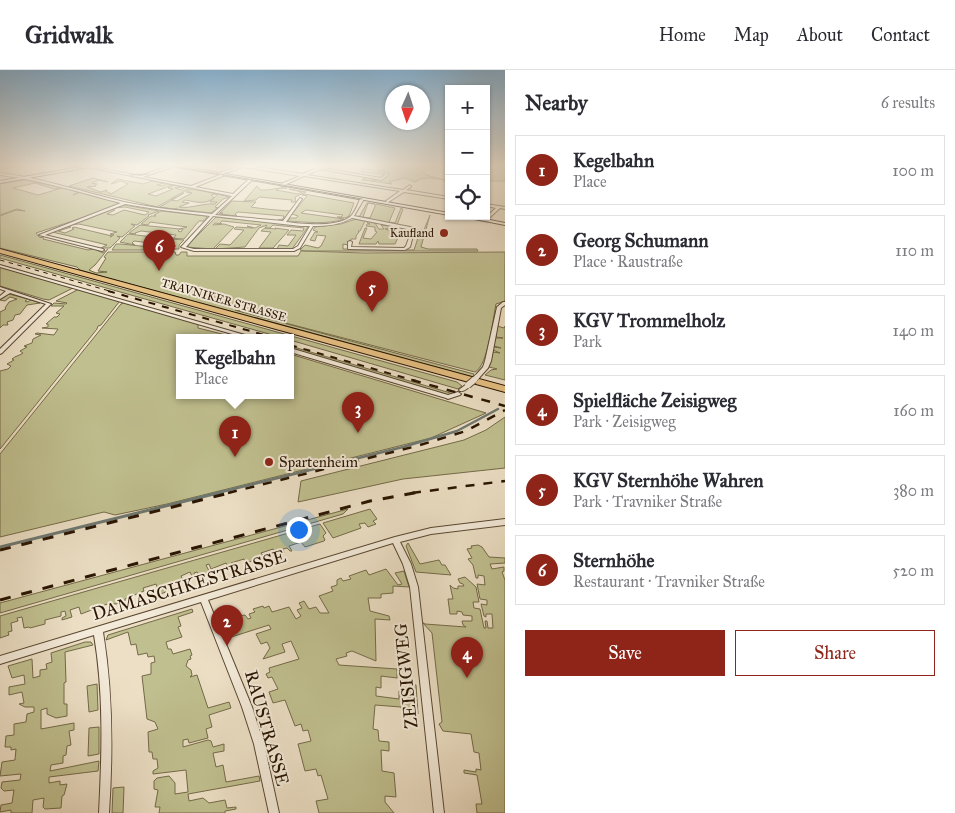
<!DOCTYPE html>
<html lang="en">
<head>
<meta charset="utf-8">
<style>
  :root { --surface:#fff; --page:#f2f2f3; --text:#2b2b33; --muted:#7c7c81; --line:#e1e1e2; --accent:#8f2418 }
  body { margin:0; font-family:"IM FELL Great Primer",serif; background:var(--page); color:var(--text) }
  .controls { position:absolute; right:15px; top:15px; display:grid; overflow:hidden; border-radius:0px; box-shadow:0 1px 4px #0004 }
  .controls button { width:45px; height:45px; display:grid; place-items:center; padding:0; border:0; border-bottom:1px solid var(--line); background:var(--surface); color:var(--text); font:25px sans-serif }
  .compass { position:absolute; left:385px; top:15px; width:45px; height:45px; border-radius:50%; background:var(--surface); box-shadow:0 1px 4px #0004; rotate:183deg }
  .you { position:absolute; left:298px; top:459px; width:18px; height:18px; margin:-12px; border:4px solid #fff; border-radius:50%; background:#1a73e8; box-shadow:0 0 0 8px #1a73e833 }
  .badge { display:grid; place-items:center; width:32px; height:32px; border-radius:50%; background:var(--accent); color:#fff; font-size:16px; font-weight:700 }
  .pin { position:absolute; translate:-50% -41px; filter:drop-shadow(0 1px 2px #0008) }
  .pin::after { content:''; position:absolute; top:26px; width:18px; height:15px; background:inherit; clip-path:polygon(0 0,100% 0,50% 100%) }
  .popup { position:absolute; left:176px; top:264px; width:118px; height:65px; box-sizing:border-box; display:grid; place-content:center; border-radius:0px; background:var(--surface); filter:drop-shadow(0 1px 4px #0005); font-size:16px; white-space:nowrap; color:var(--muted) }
  .popup b { font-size:19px; color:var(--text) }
  .popup::after { content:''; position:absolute; left:50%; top:100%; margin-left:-10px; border:10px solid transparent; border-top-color:var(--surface) }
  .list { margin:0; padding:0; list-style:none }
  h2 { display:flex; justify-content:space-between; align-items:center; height:65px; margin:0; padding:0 20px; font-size:21px }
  h2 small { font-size:16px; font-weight:400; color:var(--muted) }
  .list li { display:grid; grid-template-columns:32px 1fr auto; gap:15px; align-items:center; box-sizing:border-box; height:70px; margin:0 10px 10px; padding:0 10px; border:1px solid var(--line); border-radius:0px }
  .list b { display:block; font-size:19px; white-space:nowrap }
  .list p { margin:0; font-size:16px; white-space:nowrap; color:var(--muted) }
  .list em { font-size:16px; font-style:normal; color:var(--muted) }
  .actions { display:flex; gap:10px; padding:15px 20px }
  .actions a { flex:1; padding:11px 0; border:1px solid var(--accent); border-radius:0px; text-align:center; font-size:18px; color:var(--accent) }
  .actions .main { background:var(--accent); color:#fff }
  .icon { flex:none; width:28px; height:28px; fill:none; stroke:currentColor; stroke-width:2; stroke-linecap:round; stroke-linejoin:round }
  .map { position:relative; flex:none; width:505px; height:743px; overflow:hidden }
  header { display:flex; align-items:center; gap:30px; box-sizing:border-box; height:70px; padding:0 25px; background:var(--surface); border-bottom:1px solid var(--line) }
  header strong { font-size:24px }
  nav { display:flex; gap:28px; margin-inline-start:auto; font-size:18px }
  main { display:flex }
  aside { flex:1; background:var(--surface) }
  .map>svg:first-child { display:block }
  .green { fill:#c0bf8f; stroke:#746a48 }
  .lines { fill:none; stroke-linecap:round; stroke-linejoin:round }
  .stream-far1 { stroke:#6e7871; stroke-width:2.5 }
  .stream { stroke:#6e7871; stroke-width:3 }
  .minor-casing { stroke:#594731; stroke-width:2 }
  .secondary-casing { stroke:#281400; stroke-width:2 }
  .primary-casing { stroke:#281400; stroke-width:2 }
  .minor { fill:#f3ead9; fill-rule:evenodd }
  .secondary { fill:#f3ead9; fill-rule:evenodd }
  .primary { fill:#e6c082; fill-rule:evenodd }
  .tram { stroke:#281400; stroke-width:1 }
  .rail-far3 { stroke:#281400; stroke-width:1; stroke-dasharray:4.5 4.5; stroke-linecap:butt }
  .rail-far2 { stroke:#281400; stroke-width:2; stroke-dasharray:7 7; stroke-linecap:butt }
  .rail-far1 { stroke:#281400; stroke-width:2.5; stroke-dasharray:9 9; stroke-linecap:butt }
  .rail { stroke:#281400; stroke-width:3; stroke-dasharray:11 11; stroke-linecap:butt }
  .minor-bridge-far1-casing { stroke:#594731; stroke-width:6; stroke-linecap:butt }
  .minor-bridge-casing { stroke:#594731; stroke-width:8; stroke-linecap:butt }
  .minor-bridge-far1 { stroke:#f3ead9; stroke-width:5 }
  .minor-bridge { stroke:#f3ead9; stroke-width:6 }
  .poi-dot { fill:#8f2418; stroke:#f3ead9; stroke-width:2 }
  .labels { text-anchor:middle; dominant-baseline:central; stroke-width:4; stroke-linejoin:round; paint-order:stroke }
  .far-poi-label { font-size:12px; fill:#281400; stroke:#f3ead9; text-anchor:end }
  .far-street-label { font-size:12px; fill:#281400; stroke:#f3ead9 }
  .poi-label { font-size:15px; fill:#281400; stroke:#f3ead9; text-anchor:start }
  .near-street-label { font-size:18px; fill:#281400; stroke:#f3ead9 }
</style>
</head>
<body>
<header>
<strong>Gridwalk</strong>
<nav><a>Home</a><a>Map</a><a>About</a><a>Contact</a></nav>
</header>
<main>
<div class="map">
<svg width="505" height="743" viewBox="0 0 505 743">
  <rect width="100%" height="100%" fill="#ecdfc5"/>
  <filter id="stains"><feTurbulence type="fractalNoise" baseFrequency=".004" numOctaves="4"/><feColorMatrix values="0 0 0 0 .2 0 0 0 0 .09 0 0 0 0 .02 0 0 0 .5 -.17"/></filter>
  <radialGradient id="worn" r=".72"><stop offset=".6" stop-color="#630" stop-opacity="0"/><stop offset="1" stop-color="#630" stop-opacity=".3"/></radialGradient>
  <path class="green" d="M400 95H416L426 105 449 111C436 109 426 105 415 112L405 108 389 112 392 114 371 111H377L362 110 367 107 382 110 390 103 380 100C384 98 391 96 396 97L395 98Z
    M486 95H505V111H486Z
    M93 108 108 112 99 110 92 113 97 114 95 115 96 116 87 117 101 122 107 120 106 121 111 124 128 114 121 111 111 114 118 109 143 114 152 111 164 113 157 115 162 116 166 114 173 115 148 124 156 126 173 119 168 118 174 115 182 117 175 118 181 120 185 117 190 118 157 137 69 116Z
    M25 110 61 118 54 119 35 113 13 118 38 125 62 118 78 122 73 125 81 122 120 133 94 144 36 163 39 167 44 168 43 169 88 180 94 179 103 183 108 179 95 195 89 200 96 203 107 202 98 201 106 188 104 187 108 182H175L176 185H179L181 182H187V186H298L301 181H305L300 180 305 175 318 178 321 176 326 166 317 165 315 171 310 170 315 162H318L313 160 315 157 341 154 356 149 365 151 360 161H358L359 162 356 166V169H351L348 175 343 174V179L414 180 420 162 416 160H424L430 145 421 177 428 179H477L478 181H305L363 183 505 182V231L496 234C493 248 488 296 475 302L235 240 474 304 473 307 104 207 80 200 77 197 0 178V146L16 140 25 141 17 139 0 145V114Z
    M257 116 260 120C270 121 278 117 287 118H280L276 120 298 124 302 122 289 119 306 122 295 127 296 132H291L292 130 259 127 256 130 244 131Z
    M192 119 217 124 211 125 214 128C205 135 196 132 185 130L182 132 189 133 179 137C191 139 202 133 215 134L217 132H210L218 124 229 127 223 129 215 137 218 138 211 143 176 139 177 138 174 139 160 137 184 123 171 130 177 131 192 123 186 122Z
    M304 124 354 133 349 146 345 148 337 147H341L343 145 306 140 301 143 344 149C326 155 306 152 288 151L290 148H296L298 146 292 144 307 126 302 125Z
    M232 131 256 132 251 137C263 139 276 140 290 141L283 150H278L283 149 284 146 238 142 235 144 237 146 219 144 223 143H220Z
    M367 133 375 134 368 133 363 147 370 148 376 134 395 138 389 152 395 153 401 138 403 139 397 155 359 147Z
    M124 135 159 141 148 145 149 146 137 155 131 154 135 156 122 167 117 166 120 168 110 178H101L107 175 99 173 52 162 44 165 67 156 71 157 58 161 65 163 74 159 72 158 74 157 112 166 110 167 114 165 110 164 117 162 79 154 69 155 112 139 115 140 107 144 113 145 124 140 145 145 149 142 125 137 114 138Z
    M161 141 206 146 207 147 204 151H199L184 169 169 168H174L176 165 141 161 135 163 136 164 129 163 140 155 180 159 178 161 181 162 183 159H180L187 157 150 152 148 155 141 154 151 146H156L154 145Z
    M216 147 305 156 308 157 292 179H277L279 175 288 176 296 165H287L291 160 303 161 304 158 273 155 270 158H265L267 155 259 158 245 177 215 179 220 174 230 175 244 160 234 159 236 157 253 158 247 156 255 158 261 155 222 151 220 153 222 154 215 153 213 155 224 154 234 157 213 179 186 177Z
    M368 151 375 153 379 159H384L381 155 396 157 385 159 400 163 395 174H379L378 171 376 174H359L365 158H367L363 168 371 169 377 162 375 161V157L366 156 367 154H370L367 153Z
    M275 158 289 160 273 178H259L271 162 261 161 265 158 276 159Z
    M128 164 170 169 167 170 170 171 171 169 184 170 179 175V179H173L174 180H112L116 174H121L170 179 176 176 134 171 132 173 135 175 120 172Z
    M0 185 457 312 462 316 458 319 290 270V268H283L0 188Z
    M0 197 73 218 49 230 43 229 0 216Z
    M79 219 118 230 119 232 101 255 98 256 97 259 0 379V301L8 299 11 296 7 294 14 290 12 289C15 286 19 286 23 283L20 281 27 277 24 276 32 273 33 269 41 265 35 264 37 263 54 265 58 259 42 258 48 257V254H46L54 247H57L60 244 56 243 64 236H51L54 233 66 234 67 233 56 231Z
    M9 224 28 229 25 231 27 232 31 230 40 233 27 235 20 244 15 245 13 250 7 252 8 255H3L0 258V242L6 239 5 238 9 232 17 229 10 227 5 231 0 230Z
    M125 232 198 254V258L238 268H180V326H290V284L486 343 431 368 167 434 115 445 104 442 0 467V384L121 234Z
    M497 256 504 258 505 256V310L485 305 491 300 497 299 489 297 493 282 500 283 493 280 494 277 501 278 494 276 495 268H503L496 267Z
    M290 276 454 324 448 325 290 279Z
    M505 347V398L403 409 298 432 301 411 464 370 486 360Z
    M348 439 343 444 0 543V533Z
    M370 439 377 449 373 451 376 454 368 457 365 453 359 454 361 458 333 468 323 453Z
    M320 454 326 463 323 466 325 470 324 471 305 477 301 472 289 476 292 481H290L287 478 283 479 284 483 276 485 273 479 261 483 264 487 246 493 244 489 231 493 233 498 230 500 226 493 211 499 209 494 206 495 210 503 200 506 197 502 194 503 195 507 193 508 190 502 181 506 183 510 165 517 166 522 160 524 156 514 143 518 144 521 125 529V531L116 534 110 533 81 544 79 537 70 540 72 547 62 550V548L66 546 65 541 61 542V546L45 550V554L30 558 29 557 24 558 22 547 17 548 18 551 11 553 12 561 8 562 9 565 0 568V546Z
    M408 473 420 494 439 490 442 495H445L451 505 416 502 406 476Z
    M478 475 482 477 489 487 505 488V493L490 494 492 499 504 497V501L502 502 505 510V743H477L476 734H482L477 705 464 703V700L476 702V699L481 700 479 683 474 682 471 664 443 661 439 654 442 652 432 563 422 552 425 554 466 557 463 555 462 551H472V546L463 545 462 542 457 541V544H450L448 529H453L450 515 453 518 458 519V516H464L463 514 460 513 458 509 465 507 476 517 479 532H473L474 538 480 539 484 558H486L485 551H487L488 558H493L492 544H486V547L484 546 481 534 487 535V530L480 529 477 514 485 515 484 506 478 505V508H476L473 495 468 489 472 488 467 479 472 478 471 476Z
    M386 499 398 515 402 514 395 503 404 501 409 517 393 516V523L381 524V528H368L370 541 389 546 390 550 375 549 376 591 352 581 346 583 347 586 336 589 339 595 397 599V608L381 606V618L376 617V626L399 629V621H404V618H408L411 640 410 615H416L418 644 411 646 402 642 401 637 375 635 373 659 378 660 379 671 389 672V681L381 680 382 701 394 703 396 727 385 726V732L394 743H319L316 731 328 729 321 705 318 706 316 699 305 701 298 674 311 671 308 660 303 661 301 654 295 656 285 630 273 633 269 622 278 619 272 607 268 608 266 604 270 602 269 598 299 589 291 571 282 574 285 582 263 589 270 578 267 572 261 574 256 564 271 559 269 555 225 569 215 548 226 545 229 549H232L235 555 239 554 234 542H237L239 546 245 545 248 549 251 548 249 544 255 542 253 539 263 536 264 538 269 536 272 542 289 537 296 549 301 546 297 540 302 538 299 533 304 531 309 539 316 537 320 543H329L319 526 333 521 331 517 337 515V510L341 508 343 511 351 509 349 506 366 500 369 505Z
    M192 539 193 542 178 547 181 556 178 557 182 567 166 572 168 579H171L173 584 190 579 192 585 190 586 191 589 188 590 186 596 191 600 192 605 190 607 197 605 208 638 229 632 231 638 209 645 212 657 206 659 208 668 189 673 188 669 183 670V677L208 670 211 671 213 677 224 674V681L213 683 216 697 223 695 226 712 259 706 260 711 188 724 189 731 203 728 209 733 225 730 227 738 236 737V739L225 741V743H159L160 737H155L158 720 154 719V711L157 708 169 706 175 713V724L188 722 186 700 153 704V701L158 698 157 689H153L152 682H149L148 662 158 659 155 652 147 649 142 606 151 604V593L155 592 154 586 148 587 147 583 138 585 136 574 131 575 128 562 106 570 108 565Z
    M85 572H91L93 575 65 582 66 612 64 613V634H67V646L56 648 47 644V638L41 640V659L74 653V660L69 661 71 675 67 676 66 685 63 686V693L51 695 50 701 99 691 98 701 49 707V713L60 711V715L67 714 64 725 62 726 61 738 45 739 43 737 44 728 33 730 32 743H11V740L0 742 1 735 12 733 14 720 4 721 1 718 2 712 20 710 21 704 0 706 2 692 15 690 16 679 11 680V677H5L6 666 14 665V654L26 652 27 644 34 642V637H25L19 634 24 633 22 622 9 625V617L25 614 24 605 12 608 8 596 32 589 33 608 40 606V600L47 599 46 594 52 592 51 583Z
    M97 614 98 640 89 642 87 616Z
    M99 657V684L88 686 89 658Z
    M124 717 123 743H112L113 718Z"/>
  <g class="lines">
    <path class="stream-far1" d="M217 423 403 377 457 361 498 339"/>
    <path class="stream" d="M0 477 222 422"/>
    <g class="minor-casing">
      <path id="minor" d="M10 95H14L0 100V98Z
        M77 95H83L141 106 171 95 172 97 143 107 191 116 220 105 219 103 239 96 237 95H244L303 104 322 96 323 97V98L381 108 386 104 362 101 363 99 389 104 382 110 320 99 307 105 403 120 410 115 411 117 406 120 449 127V129L404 122 387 133 386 131 400 121 304 106 282 116 281 114 300 106 243 97 222 104 223 106 195 117 233 124 249 109H251V111L215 145 283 151 300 128 302 129 286 152C302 154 338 158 351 146 355 142 358 134 360 129L362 128 364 129 354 146 415 158 410 177 405 180 348 179V172L350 171 352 172 351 177 404 178 406 176 412 160 352 148C340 155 327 156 313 156L300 178 294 181H194L181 177 210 146 162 140 125 134 45 165 103 179 104 180 102 181 39 165 121 133C81 123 42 110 0 105V103C42 108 82 122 124 132 153 138 183 141 212 144L232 126ZM213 146 301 156H310L298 176 293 179H194L186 177Z
        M385 95H388L381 100H379V98Z
        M486 134 505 137V139L500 138 487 150H485V148L496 138 486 136Z
        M0 195 252 267V268H246L0 197Z
        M0 217 51 234 2 283 0 284V279L46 234 10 223 0 229V226L6 221 0 219Z
        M503 232H505V235L501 238 491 291 488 298 479 308H475L474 307 483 297 485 291 497 237Z
        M290 278 448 325 458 322 461 324 460 325 448 329 446 328 290 282Z
        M468 313 470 314 471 315C468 318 464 322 460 321L459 320 460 319Z
        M505 449V455L431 464 400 472 411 494 418 517 444 743H434L410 517 403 494 393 473 208 530 252 637 264 674 279 743H269L254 674 242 637 201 532 103 562C113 623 113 682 109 743H99C102 683 104 624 94 565L0 594V586L395 467 431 458Z"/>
    </g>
    <g class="secondary-casing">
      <path id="secondary" d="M92 95H101L0 113V111Z
        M166 95H175L449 143V145Z
        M459 146H470L505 153V155Z"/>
    </g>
    <g class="primary-casing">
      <path id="primary" d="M0 179 505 316V322L0 183Z"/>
    </g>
    <use href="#minor" class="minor"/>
    <use href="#secondary" class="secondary"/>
    <use href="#primary" class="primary"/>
    <path class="tram" d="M100 95 95 97 100 100
      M168 95 362 129
      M130 105 148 104"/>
    <path class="rail-far3" d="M0 190 113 222"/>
    <path class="rail-far2" d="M108 221 275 268
      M290 275 416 311"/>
    <path class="rail-far1" d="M412 310 505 336
      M228 423 417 376 466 361 505 340
      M412 423 505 411"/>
    <path class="rail" d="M0 480 233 422
      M0 530 370 431 419 422"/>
    <g class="minor-bridge-far1-casing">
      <path id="minor-bridge-far1" d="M473 311 477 307"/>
    </g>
    <g class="minor-bridge-casing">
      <path id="minor-bridge" d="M468 315 474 310"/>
    </g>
    <use href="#minor-bridge-far1" class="minor-bridge-far1"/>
    <use href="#minor-bridge" class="minor-bridge"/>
  </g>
  <linearGradient id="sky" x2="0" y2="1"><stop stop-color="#89b6d7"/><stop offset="0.48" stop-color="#f6f1e5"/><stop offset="1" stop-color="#f6f1e5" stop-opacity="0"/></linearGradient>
  <rect width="505" height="199" fill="url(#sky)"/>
  <g class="poi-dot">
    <circle cx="444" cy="163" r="5"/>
    <circle cx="269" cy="392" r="5"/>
  </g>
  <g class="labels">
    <g class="far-poi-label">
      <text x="434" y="163">Kaufland</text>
    </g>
    <g class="far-street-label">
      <text transform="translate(224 230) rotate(16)">TRAVNIKER STRASSE</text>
    </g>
    <g class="poi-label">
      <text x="279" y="392">Spartenheim</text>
    </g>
    <g class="near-street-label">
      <text transform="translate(189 515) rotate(-17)">DAMASCHKESTRASSE</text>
      <text transform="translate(406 606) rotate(-96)">ZEISIGWEG</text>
      <text transform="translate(267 658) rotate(74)">RAUSTRASSE</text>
    </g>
  </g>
  <rect width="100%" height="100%" filter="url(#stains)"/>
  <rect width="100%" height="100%" fill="url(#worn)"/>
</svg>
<div class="controls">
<button>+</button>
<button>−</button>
<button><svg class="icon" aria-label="locate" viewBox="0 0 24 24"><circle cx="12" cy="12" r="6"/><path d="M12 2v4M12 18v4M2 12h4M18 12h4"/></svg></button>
</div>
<svg class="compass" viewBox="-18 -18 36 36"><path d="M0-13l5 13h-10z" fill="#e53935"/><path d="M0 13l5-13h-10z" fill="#7c7c81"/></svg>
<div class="you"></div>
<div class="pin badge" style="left:235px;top:387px">1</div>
<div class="popup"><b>Kegelbahn</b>Place</div>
<div class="pin badge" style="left:227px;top:576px">2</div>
<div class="pin badge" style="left:358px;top:363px">3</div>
<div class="pin badge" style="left:467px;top:608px">4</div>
<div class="pin badge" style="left:372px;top:242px">5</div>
<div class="pin badge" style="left:159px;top:201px">6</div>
</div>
<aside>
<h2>Nearby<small>6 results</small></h2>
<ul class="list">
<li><span class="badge">1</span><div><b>Kegelbahn</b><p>Place</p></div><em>100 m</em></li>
<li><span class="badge">2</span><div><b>Georg Schumann</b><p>Place · Raustraße</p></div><em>110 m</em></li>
<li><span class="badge">3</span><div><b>KGV Trommelholz</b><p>Park</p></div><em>140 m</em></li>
<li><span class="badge">4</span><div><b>Spielfläche Zeisigweg</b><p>Park · Zeisigweg</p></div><em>160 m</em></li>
<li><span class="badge">5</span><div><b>KGV Sternhöhe Wahren</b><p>Park · Travniker Straße</p></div><em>380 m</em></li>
<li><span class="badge">6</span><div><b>Sternhöhe</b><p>Restaurant · Travniker Straße</p></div><em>520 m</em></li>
</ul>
<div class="actions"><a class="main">Save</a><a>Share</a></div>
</aside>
</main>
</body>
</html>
